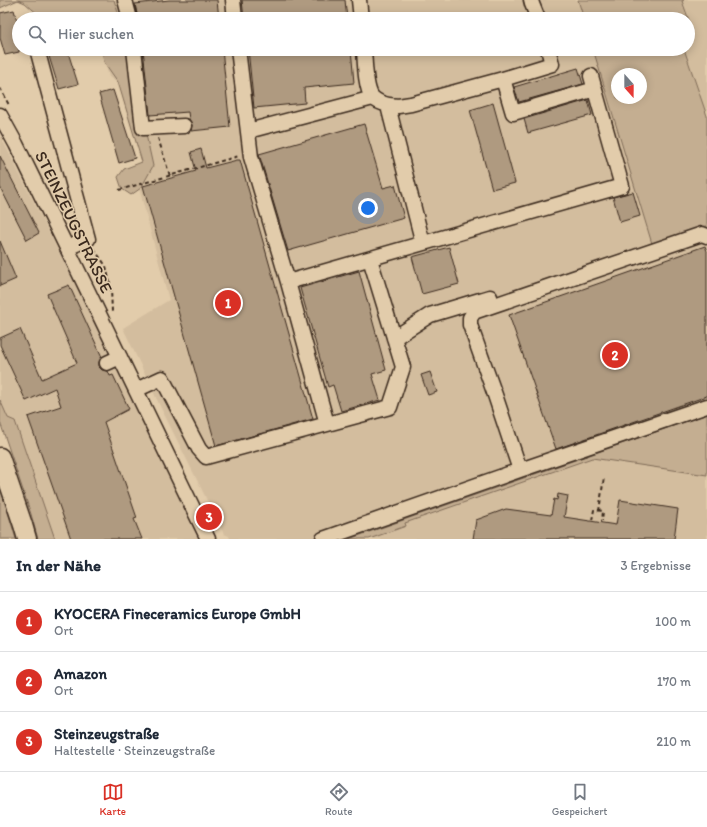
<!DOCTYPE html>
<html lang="de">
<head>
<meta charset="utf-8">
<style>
  :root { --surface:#fff; --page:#f2f2f3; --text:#1f2937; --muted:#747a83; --line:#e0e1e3; --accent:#d93025 }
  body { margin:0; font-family:Itim,sans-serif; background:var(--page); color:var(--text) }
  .compass { position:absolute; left:611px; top:68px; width:36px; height:36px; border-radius:50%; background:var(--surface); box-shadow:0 2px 10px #0003; rotate:159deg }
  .you { position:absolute; left:368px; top:208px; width:14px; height:14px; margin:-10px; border:3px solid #fff; border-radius:50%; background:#1a73e8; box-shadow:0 0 0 6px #1a73e833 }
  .badge { display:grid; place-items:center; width:26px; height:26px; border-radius:50%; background:var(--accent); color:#fff; font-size:13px; font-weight:700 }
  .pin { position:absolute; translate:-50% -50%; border:2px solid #fff; box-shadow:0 1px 4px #0006 }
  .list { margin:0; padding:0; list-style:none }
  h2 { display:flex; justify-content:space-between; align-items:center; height:52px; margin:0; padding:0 16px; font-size:17px }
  h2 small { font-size:13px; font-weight:400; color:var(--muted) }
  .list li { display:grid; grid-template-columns:26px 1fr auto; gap:12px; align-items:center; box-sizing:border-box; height:60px; padding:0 16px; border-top:1px solid var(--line) }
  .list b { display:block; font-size:15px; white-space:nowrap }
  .list p { margin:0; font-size:13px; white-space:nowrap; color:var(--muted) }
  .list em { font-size:13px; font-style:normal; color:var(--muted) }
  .icon { flex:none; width:22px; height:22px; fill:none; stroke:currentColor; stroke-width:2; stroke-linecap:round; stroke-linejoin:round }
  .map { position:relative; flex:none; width:707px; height:539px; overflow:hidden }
  .search { position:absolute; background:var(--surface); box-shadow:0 2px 10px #0003; left:12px; right:12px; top:12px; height:44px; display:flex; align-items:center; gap:10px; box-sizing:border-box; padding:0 14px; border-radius:22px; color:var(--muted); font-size:15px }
  .sheet { height:232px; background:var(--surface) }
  nav { display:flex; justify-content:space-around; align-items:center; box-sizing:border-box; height:56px; border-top:1px solid var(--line); background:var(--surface); font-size:11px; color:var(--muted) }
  nav a { display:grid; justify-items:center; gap:2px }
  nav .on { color:var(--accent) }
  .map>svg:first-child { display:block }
  .built { fill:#d3bd9e; fill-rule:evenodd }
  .green { fill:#c4ae91; stroke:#806c58; fill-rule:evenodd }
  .building { fill:#af9a80; stroke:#3b2a1e }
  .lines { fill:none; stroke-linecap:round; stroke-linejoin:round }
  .minor-casing { stroke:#3b2a1e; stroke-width:17 }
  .major-casing { stroke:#3b2a1e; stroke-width:21 }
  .path { stroke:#3b2a1e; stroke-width:2; stroke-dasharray:4 3; stroke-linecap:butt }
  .minor { stroke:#e2ccab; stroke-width:14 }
  .major { stroke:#e2ccab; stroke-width:18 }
  .labels { text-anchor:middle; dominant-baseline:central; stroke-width:3; stroke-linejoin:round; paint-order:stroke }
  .street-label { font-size:17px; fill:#3b2a1e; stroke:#e2ccab }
</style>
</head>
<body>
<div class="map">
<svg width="707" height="539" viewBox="0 0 707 539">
  <rect width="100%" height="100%" fill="#e2ccab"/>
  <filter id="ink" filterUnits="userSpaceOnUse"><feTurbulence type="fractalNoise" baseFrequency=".025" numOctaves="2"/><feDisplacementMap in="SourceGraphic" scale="8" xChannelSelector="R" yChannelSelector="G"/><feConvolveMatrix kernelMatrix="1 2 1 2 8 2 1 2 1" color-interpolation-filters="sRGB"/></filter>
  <g filter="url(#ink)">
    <path class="built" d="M88 0H707V539H230L229 536 224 534 160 406 123 328 169 300 136 177 145 175 135 95 109 77 101 49H688V19H93ZM617 74H641V98H617Z
      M0 135 118 369 201 539H55L15 421 8 418 0 400Z"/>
    <path class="green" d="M0 0H114L120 19H59L40 16 25 3 18 0 0 8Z
      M578 0H684L682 1 690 23H688V19H584Z
      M102 49H127L153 166 141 188 131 195 122 189 118 177 124 169 142 162 118 82 104 62Z
      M593 49H684L707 116V229L653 247ZM617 74H641V98H617Z
      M0 400 8 418 15 421 55 539H38L31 514 0 422Z
      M707 414V475L592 458 405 523 406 526 369 539H349Z
      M0 486 16 539H0Z"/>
    <path class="building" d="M169 0H217L219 19H138L135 4Z
      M242 0H345L347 19H244Z
      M14 10 19 28V52L5 55 0 38V13Z
      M60 49H67L78 84 59 89 48 53Z
      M143 49H222L230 127 191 131 192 125 191 122 189 119 188 112 150 115Z
      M248 49H351L354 83 304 88 305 103 254 108Z
      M578 68 583 84 519 102 514 87Z
      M113 90 135 158 119 163 99 94Z
      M588 100 592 115 528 133 524 119Z
      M493 103 515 183 492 189 470 110Z
      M364 124 383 188 395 185 404 218 288 251 259 154Z
      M201 149 206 168 237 160H240L313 419 216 446 143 186 196 171 191 152Z
      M0 156 39 233 27 240 0 187Z
      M633 192 640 216 620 222 613 197Z
      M0 241 16 279 0 286Z
      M705 246 707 251V396L556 449 509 315Z
      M449 247 459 284 422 294 412 257Z
      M359 271 386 370 372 374 380 400 341 411 333 385 328 387 300 288Z
      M69 285 102 357 99 362V367L102 370 108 371 110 376 113 375 129 409 104 422 137 518 134 519 142 539H71L28 417 61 406 55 388 26 401 0 345V338L20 329 42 379 77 363 47 294Z
      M430 372 437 392 428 395 421 375Z
      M558 494 568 496 564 517 616 525 620 500 678 509 674 539H473L476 520 506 509 551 515 554 499 557 500Z"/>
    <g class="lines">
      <g class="minor-casing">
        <path id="minor" d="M125 0 130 19
          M233 0 235 19
          M359 0 361 19
          M531 0 532 4 538 19
          M37 49 88 239 67 248
          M134 49 143 128 184 126
          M238 49 251 157 288 282 327 424
          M364 49C365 62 365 87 372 97 376 101 384 104 389 105V110L421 236
          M503 79 552 64 548 49
          M389 105 398 106 411 104 503 79 513 113 595 89
          M0 115 16 144 67 248 208 539
          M248 131 373 98
          M288 282 622 186 591 76
          M394 338 430 315 490 297
          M107 363 120 357
          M136 390 162 378 199 449 206 457 390 407 403 367 370 259
          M520 470 707 406
          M323 539 520 470 495 395 470 325V318L474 312 702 234 707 236"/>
      </g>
      <g class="major-casing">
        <path id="major" d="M0 457 23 525 27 539"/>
      </g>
      <path class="path" d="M0 88 9 105
        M158 138 170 176
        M119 190 239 156
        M94 249 106 266 111 288 112 312
        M599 511 604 477
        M592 520 594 510 603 511 602 521"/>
      <use href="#minor" class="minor"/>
      <use href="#major" class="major"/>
    </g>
  </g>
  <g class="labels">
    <g class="street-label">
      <text transform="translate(74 222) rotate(64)">STEINZEUGSTRASSE</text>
    </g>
  </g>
</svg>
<svg class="compass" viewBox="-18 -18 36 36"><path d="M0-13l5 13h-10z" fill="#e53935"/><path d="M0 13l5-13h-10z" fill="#747a83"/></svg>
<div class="you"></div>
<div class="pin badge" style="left:228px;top:303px">1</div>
<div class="pin badge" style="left:615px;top:355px">2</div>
<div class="pin badge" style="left:209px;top:517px">3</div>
<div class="search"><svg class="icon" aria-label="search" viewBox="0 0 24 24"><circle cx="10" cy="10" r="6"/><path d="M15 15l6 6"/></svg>Hier suchen</div>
</div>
<section class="sheet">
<h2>In der Nähe<small>3 Ergebnisse</small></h2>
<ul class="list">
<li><span class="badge">1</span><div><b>KYOCERA Fineceramics Europe GmbH</b><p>Ort</p></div><em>100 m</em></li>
<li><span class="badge">2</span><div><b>Amazon</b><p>Ort</p></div><em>170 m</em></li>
<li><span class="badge">3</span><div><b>Steinzeugstraße</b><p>Haltestelle · Steinzeugstraße</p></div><em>210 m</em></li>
</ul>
</section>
<nav>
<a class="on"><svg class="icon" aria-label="map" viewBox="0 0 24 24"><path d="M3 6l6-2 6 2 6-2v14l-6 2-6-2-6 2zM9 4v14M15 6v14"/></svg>Karte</a>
<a><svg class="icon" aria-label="directions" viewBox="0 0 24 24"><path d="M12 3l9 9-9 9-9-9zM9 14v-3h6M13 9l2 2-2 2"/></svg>Route</a>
<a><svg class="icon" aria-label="saved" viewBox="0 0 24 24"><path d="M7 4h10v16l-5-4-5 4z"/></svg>Gespeichert</a>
</nav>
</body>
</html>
